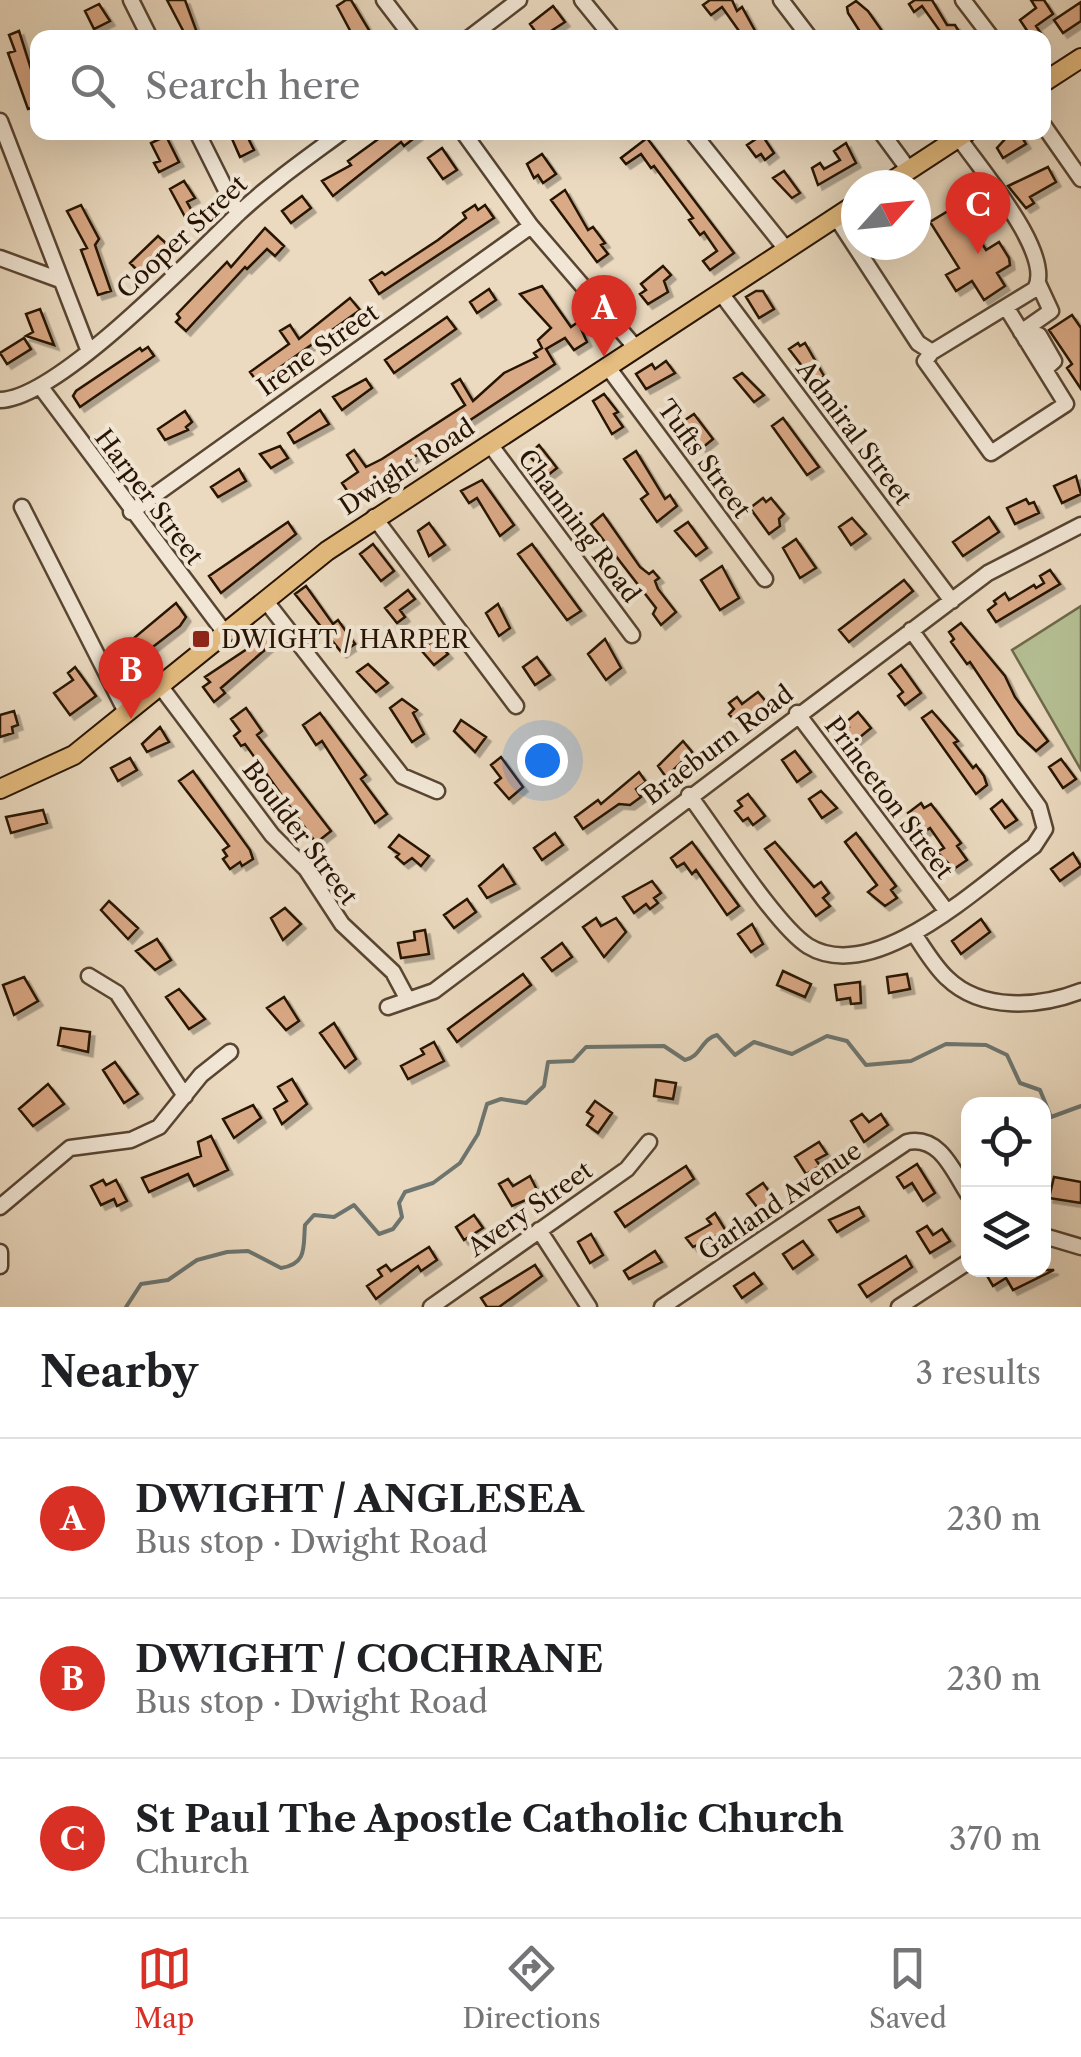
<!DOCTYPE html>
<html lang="en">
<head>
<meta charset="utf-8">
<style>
  :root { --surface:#fff; --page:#f2f2f2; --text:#202124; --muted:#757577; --line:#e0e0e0; --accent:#d93025 }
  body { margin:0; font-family:"Libre Caslon Text",serif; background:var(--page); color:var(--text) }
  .controls { position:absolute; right:30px; bottom:30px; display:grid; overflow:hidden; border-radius:20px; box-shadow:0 10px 40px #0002 }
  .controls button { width:90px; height:90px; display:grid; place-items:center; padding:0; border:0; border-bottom:2px solid var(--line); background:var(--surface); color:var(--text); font:50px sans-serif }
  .compass { position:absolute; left:841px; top:170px; width:90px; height:90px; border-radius:50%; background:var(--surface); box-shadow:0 10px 40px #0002; rotate:63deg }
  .you { position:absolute; left:542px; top:760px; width:35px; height:35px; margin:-25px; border:8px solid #fff; border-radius:50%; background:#1a73e8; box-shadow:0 0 0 15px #1a73e833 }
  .badge { display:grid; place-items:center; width:65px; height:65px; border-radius:50%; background:var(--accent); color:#fff; font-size:32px; font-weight:700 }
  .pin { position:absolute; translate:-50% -82px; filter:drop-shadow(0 2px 5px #0008) }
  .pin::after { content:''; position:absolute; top:52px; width:35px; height:30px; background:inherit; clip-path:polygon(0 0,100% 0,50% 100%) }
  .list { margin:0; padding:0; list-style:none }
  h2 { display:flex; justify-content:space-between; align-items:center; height:130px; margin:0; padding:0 40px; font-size:42px }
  h2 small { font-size:32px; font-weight:400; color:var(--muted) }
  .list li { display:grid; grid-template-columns:65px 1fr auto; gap:30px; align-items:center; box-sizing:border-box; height:160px; padding:0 40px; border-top:2px solid var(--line) }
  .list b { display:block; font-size:38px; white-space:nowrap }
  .list p { margin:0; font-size:32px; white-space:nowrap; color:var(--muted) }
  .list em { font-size:32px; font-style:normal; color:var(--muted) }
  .icon { flex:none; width:55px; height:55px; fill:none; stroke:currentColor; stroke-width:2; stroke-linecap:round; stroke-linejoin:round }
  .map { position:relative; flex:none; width:1081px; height:1307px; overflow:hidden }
  .search { position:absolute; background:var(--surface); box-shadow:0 10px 40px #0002; left:30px; right:30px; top:30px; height:110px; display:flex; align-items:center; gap:25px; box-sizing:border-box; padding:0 35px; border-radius:20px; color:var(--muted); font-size:38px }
  .sheet { height:610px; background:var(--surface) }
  nav { display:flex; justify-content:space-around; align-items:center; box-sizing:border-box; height:140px; border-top:2px solid var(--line); background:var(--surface); font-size:28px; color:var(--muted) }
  nav a { display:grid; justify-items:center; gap:5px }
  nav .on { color:var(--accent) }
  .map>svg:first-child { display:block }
  .green { fill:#b5c094; stroke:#6e6a4b; stroke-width:2.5 }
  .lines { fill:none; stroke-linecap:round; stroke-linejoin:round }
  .stream { stroke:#6d7671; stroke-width:4 }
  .building { fill:#daa986; stroke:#271302; stroke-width:2.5; filter:url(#shadow) }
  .minor-casing { stroke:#584532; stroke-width:19 }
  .major-casing { stroke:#271302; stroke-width:22 }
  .minor { stroke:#f2e7d6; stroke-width:14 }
  .major { stroke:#e6bd80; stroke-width:18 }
  .poi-dot { fill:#8f2418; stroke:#f2e7d6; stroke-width:4 }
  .labels { text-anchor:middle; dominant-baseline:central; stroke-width:8; stroke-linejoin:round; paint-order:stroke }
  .street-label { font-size:25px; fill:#271302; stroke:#f2e7d6 }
  .poi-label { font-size:25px; fill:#271302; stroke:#f2e7d6; text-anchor:start }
</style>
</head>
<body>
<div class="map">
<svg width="1081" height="1307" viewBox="0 0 1081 1307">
  <defs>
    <filter id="shadow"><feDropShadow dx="4.5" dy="4.5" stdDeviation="0" flood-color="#0004"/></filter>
  </defs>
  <rect width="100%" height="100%" fill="#ebdac0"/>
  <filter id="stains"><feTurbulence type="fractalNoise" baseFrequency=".002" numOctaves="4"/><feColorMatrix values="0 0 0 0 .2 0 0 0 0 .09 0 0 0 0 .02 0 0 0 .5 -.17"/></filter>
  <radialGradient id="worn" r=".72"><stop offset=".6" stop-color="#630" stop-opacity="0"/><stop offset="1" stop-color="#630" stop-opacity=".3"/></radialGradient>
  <path class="green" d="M1081 606V770L1012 650Z"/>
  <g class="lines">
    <path class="stream" d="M126 1307 141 1284 168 1280 197 1260 227 1252 248 1251 281 1268C308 1264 303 1246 305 1225L314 1215 334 1217 354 1205 379 1234 393 1229 402 1217 399 1203 405 1192 433 1183 460 1163 478 1134 487 1104 501 1099 526 1103 544 1086 548 1062 573 1061 586 1047 664 1046 685 1060C701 1057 701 1039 717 1035L735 1055 754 1042 792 1054 827 1036 847 1041 866 1065 911 1061 946 1044 986 1045 1007 1055 1020 1083 1040 1090 1051 1117 1081 1106"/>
  </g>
  <path class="building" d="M167 0H185L199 38H187Z
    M346 0H351L369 30 359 36H353L337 6Z
    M710 0H732L737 11 742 7 759 38H744L722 7 711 15 703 5Z
    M915 0H932L947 25H955L963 38H937L942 34 922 6 914 12 909 4Z
    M1031 0H1044L1053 14 1036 26 1044 38H1032L1020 20 1036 8Z
    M856 1 868 11 887 38H864L848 13 847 7Z
    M1081 2V21L1063 33 1054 20Z
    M99 4 110 21 94 29 85 11Z
    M553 6 565 22 540 38 530 24Z
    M19 31 38 91V106L28 109 8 53 15 51 9 35Z
    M229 132H245L254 150 240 157Z
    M388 132H422L404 146 401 142 333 196 322 181 351 165 348 161Z
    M1003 132H1019L1026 144 1003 158 997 148 1006 138Z
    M762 135 774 153 765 160 761 154 756 157 747 145Z
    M166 136 179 162 159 172 154 163 160 161 151 143Z
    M647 138 734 253 710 270 703 261 717 251 704 232 700 235 689 220 693 218 654 166 651 168 641 154 626 164 621 158Z
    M846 143 856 163 818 185 812 168 820 163 824 169 840 160 834 151Z
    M442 148 457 170 443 179 428 158Z
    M542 154 556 174 543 183 538 175 534 178 527 164Z
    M1048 167 1056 182 1030 197 1034 203 1026 208 1008 186Z
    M784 171 800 193 792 198 773 178Z
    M184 181 195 198 187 202 198 222 190 226 170 189Z
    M565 190 588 230 593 227 605 243 601 245 608 254 597 262 551 200Z
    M302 196 311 208 291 223 282 211Z
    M81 205 99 239 95 245 111 291 98 295 81 250 87 248 67 211Z
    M475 205 478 210 485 205 494 218 379 294 370 280 382 272 385 275 438 240 466 218 463 213Z
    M958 205 986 250 999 242 1009 258 1010 265 997 273 1005 286 984 300 972 281 956 291 946 275 959 268 930 222Z
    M265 228 284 246 275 256 267 249 247 269 245 267 186 331 176 322 180 318 177 314 227 262 231 267Z
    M158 236 169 246 140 273 130 263Z
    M663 266 671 275 664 281 668 292 648 304 640 294 646 290 641 284Z
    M542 286 571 327 578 322 587 342 574 350 565 338 546 349 555 364 352 498 342 483 358 472 347 455 354 450 366 467 382 459 465 405 452 384 460 379 473 401 504 373 537 357 534 353 542 348 538 340 551 328 520 294Z
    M489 289 496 300 477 313 470 302Z
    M756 291H763L774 309 759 318 746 297Z
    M350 298 360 310 258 383 250 372 289 344 280 331 290 325 299 339Z
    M40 309 54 345 26 336 33 332 26 314Z
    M1072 315 1081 328V389L1067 368 1072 364 1049 330Z
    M447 317 456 329 394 373 385 360Z
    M24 338 31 349 7 364 0 353Z
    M798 343 800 346 805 343 824 376 815 383 789 349Z
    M148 347 154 356 80 407 73 396 76 391 140 348 142 351Z
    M666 361 675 373 646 389 636 374 652 364 655 369Z
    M742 373 764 395 754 402 734 378Z
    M366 379 372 388 342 410 333 397Z
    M604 394 618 412 614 414 623 427 612 434 593 401Z
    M320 410 329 424 294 443 288 433Z
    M185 411 192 422 186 427 188 430 165 440 158 429Z
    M694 414 713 439 702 448 682 422Z
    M783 418 819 467 807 475 772 426Z
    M539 445 557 468 548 475 528 455Z
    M280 446 288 458 271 468 260 454Z
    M636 451 665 499 670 495 677 506 657 522 641 499 648 494 624 459Z
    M239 469 246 481 218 497 211 487Z
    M1076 476 1081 494 1062 503 1054 486Z
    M482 480 514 525 500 536 477 498 469 503 461 491Z
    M763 498 766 502 771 498 784 514 779 519 780 526 769 534 750 508Z
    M1026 499 1029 504 1034 502 1039 513 1015 524 1007 508Z
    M603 514 640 567 649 574 653 571 659 578 655 581 658 589 676 612 661 625 653 614 656 608 591 524Z
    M989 517 999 532 963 556 953 542Z
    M852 518 866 534 851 545 839 527Z
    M288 522 296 534 221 593 209 576Z
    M688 522 707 548 696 556 675 531Z
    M429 523 445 545 429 556 418 531Z
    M796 539 816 568 800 578 783 548Z
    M373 544 394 571 381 581 360 554Z
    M532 544 581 611 567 620 518 554Z
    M722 566 739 598 720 610 701 580Z
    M1050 570 1060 584 996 622 988 610 996 604 994 601 1005 593 1009 600 1034 585 1036 588 1044 583 1040 576Z
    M904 580 913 591 849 642 839 630Z
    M306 586 333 624 338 620 355 644 342 653 295 594Z
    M408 590 415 599 400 610 405 617 397 623 385 608Z
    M176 603 186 617 180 626 123 670 116 661 121 658 116 653Z
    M498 604 510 628 499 636 486 613Z
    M961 623 1005 676 1015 697 1048 741 1036 751 1018 734 970 662 967 664 951 642 954 639 949 632Z
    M267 629 275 641 221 688 225 693 214 702 203 687 210 682 205 677 259 641 255 636Z
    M435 639 448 654 434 665 421 650Z
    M605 639 621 668 606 680 588 654Z
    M537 657 550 675 535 685 523 667Z
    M368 664 388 683 376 692 357 672Z
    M901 665 921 693 905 705 898 696 903 692 889 674Z
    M75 667 96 696 70 715 54 693 73 680 68 673Z
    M758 692 767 703 736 722 729 714 734 709 729 703 737 697 742 704Z
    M402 699 417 710 413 713 424 734 412 742 390 708Z
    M246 708 262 731 257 735 331 831 316 843 245 744 241 746 234 736 240 731 231 719Z
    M14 711 18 725 12 727 13 733 0 737V715Z
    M932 711 958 741 954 743 973 768 976 765 984 776 987 785 976 794 922 718Z
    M858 712 871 728 854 742 845 730 849 727 846 722Z
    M320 713 366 775 361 779 387 814 375 823 322 741 316 745 303 725Z
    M461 720 486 737 475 752 454 731Z
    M160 727 169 742 147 752 142 744Z
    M683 741 692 752 666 777 658 766Z
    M795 751 811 772 797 782 782 760Z
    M501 757 523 787 509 799 495 783 501 778 491 765Z
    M130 758 137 770 118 781 111 768Z
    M1061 759 1076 779 1063 788 1049 767Z
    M193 771 250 850 253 859 242 866 240 862 230 869 223 859 227 856 223 850 229 846 179 781Z
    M639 772 646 782 636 789 641 797 630 805 619 804 583 829 575 817 598 800 601 804Z
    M821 791 837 808 822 818 809 799Z
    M748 794 765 816 753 825 748 818 743 821 735 811 742 806 738 801Z
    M1002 800 1017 820 1005 828 991 809Z
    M921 803 924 808 931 804 961 843 957 846 967 860 954 869 937 852 944 848 930 828 923 833 908 813Z
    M43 810 47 823 11 833 6 817Z
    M555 833 563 845 542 860 534 848Z
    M856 833 896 886 891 890 897 898 885 906 868 892 877 885 845 842Z
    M399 835 429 856 421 866 412 858 404 864 396 857 399 854 389 847Z
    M692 842 739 906 727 915 696 870 692 874 684 863 677 867 671 858Z
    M775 842 814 887 821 882 829 893 823 898 830 906 816 916 765 849Z
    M1073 853 1081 866 1060 881 1051 869Z
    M503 865 515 884 487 898 479 886Z
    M652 881 661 893 654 898 658 903 650 909 646 904 634 913 623 897Z
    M467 899 476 912 454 928 444 915Z
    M109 901 138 928 128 939 101 910Z
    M285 908 301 924 283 940 271 918Z
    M596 918 601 926 616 918 626 932 604 957 583 927Z
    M981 919 990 932 961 954 952 941Z
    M752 924 763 944 751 952 738 934Z
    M425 930 429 954 401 958 398 943 415 940 414 932Z
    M157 939 171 960 155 970 136 951Z
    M562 943 572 957 552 971 542 958Z
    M783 971 811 984 805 997 777 985Z
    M523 974 531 985 457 1042 448 1029Z
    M907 974 910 989 889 993 887 977Z
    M24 977 38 1001 14 1015 3 985Z
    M860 982 861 1003 851 1004 850 998 837 1000 835 985Z
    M179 989 205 1019 189 1029 166 997Z
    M284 997 299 1021 286 1030 267 1008Z
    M334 1023 356 1059 345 1068 320 1033Z
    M61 1028 90 1032 88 1052 58 1045Z
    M434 1042 444 1061 408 1079 401 1066 424 1054 421 1049Z
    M115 1062 138 1094 124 1103 103 1070Z
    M292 1079 307 1104 282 1124 274 1109 287 1101 278 1087Z
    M656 1080 676 1083 673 1099 654 1096Z
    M48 1084 64 1104 33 1126 19 1109Z
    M595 1101 612 1113 598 1133 587 1125 593 1116 587 1112Z
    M253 1105 261 1118 234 1138 223 1119Z
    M862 1114 869 1122 881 1114 888 1125 864 1142 851 1121Z
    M211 1136 228 1170 194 1186 188 1174 149 1192 142 1178 201 1156 198 1142Z
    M819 1142 827 1154 816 1160 820 1166 806 1174 795 1157Z
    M917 1164 935 1193 923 1201 912 1183 904 1188 897 1177Z
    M686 1166 694 1179 625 1227 615 1212Z
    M530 1176 537 1190 531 1194 533 1197 512 1206 499 1184 508 1179 513 1186Z
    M1054 1177 1081 1182V1203L1049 1198Z
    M103 1180 106 1185 116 1180 127 1201 117 1206 114 1199 101 1205 91 1186Z
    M763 1183 778 1204 763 1215 747 1194Z
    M859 1207 864 1216 837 1232 829 1220Z
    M715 1213 726 1231 693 1247 686 1238 711 1224 707 1219Z
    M474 1215 483 1228 464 1240 456 1227Z
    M927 1226 933 1235 942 1229 950 1241 930 1253 917 1232Z
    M591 1234 603 1255 590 1263 578 1242Z
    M803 1241 813 1255 793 1269 783 1254Z
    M429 1247 437 1260 421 1271 418 1266 376 1299 367 1286 382 1276 378 1270 386 1265 391 1271Z
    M655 1251 662 1262 629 1279 624 1271Z
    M906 1256 912 1267 867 1297 859 1285Z
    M535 1265 542 1276 499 1307H487L481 1298Z
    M993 1270H1054L1013 1290 1006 1278 993 1286 986 1274Z
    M754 1273 762 1284 742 1298 734 1286Z"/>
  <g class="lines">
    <g class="minor-casing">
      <path id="minor" d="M131 0 150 38
        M384 0 413 38
        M582 0 613 38
        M781 0 810 38
        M963 0 992 38
        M469 38 519 0
        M0 121 88 349
        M1044 126 1081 179
        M197 132 238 214
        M463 132 531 226 636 348
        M692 132 786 249
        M881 132 909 170
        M836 217 918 343 932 352 1035 289C1055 255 980 169 959 138
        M0 258 60 280
        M720 292 952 601
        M1021 332 1051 311 1038 283
        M1026 340 1039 335 1054 361 1045 369
        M932 352 925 361 991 453 1066 404 1006 307
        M607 366 765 579
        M40 386 225 633
        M0 400C58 399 195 255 239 213 271 183 307 158 342 132
        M489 443 632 635
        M22 507 127 714
        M131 512 531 226
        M374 517 516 706
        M265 600 402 776 437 791
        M161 687 272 835 306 869 342 924 393 972 408 1000
        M797 713 945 909
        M689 795C715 829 776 926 808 946 875 987 981 884 1034 846L1045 829 1039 807 911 630
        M914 934C924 948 934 966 947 978 982 1012 1040 1007 1081 991
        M89 976 117 993 185 1096
        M388 1007 434 991 988 573 1081 525
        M0 1207 70 1148 131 1140 159 1127 201 1075 230 1052
        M539 1230 589 1307
        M1044 1236 1081 1247
        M0 1252V1266
        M431 1307 627 1169 649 1142
        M662 1307 907 1142C940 1135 953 1171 968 1194
        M899 1307 968 1262"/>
    </g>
    <g class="major-casing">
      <path id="major" d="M1044 82 1081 58
        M886 185 967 132
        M0 789 74 755 327 551 856 204"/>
    </g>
    <use href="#minor" class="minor"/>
    <use href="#major" class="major"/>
  </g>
  <rect class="poi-dot" x="191" y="629" width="20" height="20" rx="5"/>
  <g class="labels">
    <g class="street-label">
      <text transform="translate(182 237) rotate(-43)">Cooper Street</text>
      <text transform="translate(318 350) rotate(-35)">Irene Street</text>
      <text transform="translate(854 433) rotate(53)">Admiral Street</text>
      <text transform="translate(704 459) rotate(54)">Tufts Street</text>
      <text transform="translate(407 467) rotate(-33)">Dwight Road</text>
      <text transform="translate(149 497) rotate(53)">Harper Street</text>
      <text transform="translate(579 526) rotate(53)">Channing Road</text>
      <text transform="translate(718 745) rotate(-37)">Braeburn Road</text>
      <text transform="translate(889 798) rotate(53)">Princeton Street</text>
      <text transform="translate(300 833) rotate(53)">Boulder Street</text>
      <text transform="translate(780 1201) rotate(-34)">Garland Avenue</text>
      <text transform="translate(530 1209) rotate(-35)">Avery Street</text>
    </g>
    <g class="poi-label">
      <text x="221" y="639">DWIGHT / HARPER</text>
    </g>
  </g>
  <rect width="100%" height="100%" filter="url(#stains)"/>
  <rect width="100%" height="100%" fill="url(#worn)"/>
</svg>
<div class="controls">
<button><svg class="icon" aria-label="locate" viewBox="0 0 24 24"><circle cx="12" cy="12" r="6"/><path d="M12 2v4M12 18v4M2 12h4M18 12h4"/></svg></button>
<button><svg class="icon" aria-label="layers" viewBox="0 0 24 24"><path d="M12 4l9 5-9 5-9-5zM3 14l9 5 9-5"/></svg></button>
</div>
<svg class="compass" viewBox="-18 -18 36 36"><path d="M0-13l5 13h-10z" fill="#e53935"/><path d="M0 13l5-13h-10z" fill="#757577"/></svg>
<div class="you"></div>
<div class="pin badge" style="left:604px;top:357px">A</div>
<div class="pin badge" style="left:131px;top:719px">B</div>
<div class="pin badge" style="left:978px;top:254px">C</div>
<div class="search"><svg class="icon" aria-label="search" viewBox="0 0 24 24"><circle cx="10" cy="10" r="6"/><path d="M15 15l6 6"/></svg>Search here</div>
</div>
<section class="sheet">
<h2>Nearby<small>3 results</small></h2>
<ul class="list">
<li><span class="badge">A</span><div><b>DWIGHT / ANGLESEA</b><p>Bus stop · Dwight Road</p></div><em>230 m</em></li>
<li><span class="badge">B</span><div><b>DWIGHT / COCHRANE</b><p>Bus stop · Dwight Road</p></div><em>230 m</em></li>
<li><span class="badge">C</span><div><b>St Paul The Apostle Catholic Church</b><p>Church</p></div><em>370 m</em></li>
</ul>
</section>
<nav>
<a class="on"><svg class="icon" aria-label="map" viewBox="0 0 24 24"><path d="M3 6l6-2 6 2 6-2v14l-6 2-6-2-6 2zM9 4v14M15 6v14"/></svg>Map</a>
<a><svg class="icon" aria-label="directions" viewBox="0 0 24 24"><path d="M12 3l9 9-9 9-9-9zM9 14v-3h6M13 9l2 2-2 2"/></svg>Directions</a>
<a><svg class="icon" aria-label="saved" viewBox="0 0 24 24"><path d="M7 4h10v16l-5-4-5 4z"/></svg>Saved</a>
</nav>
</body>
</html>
